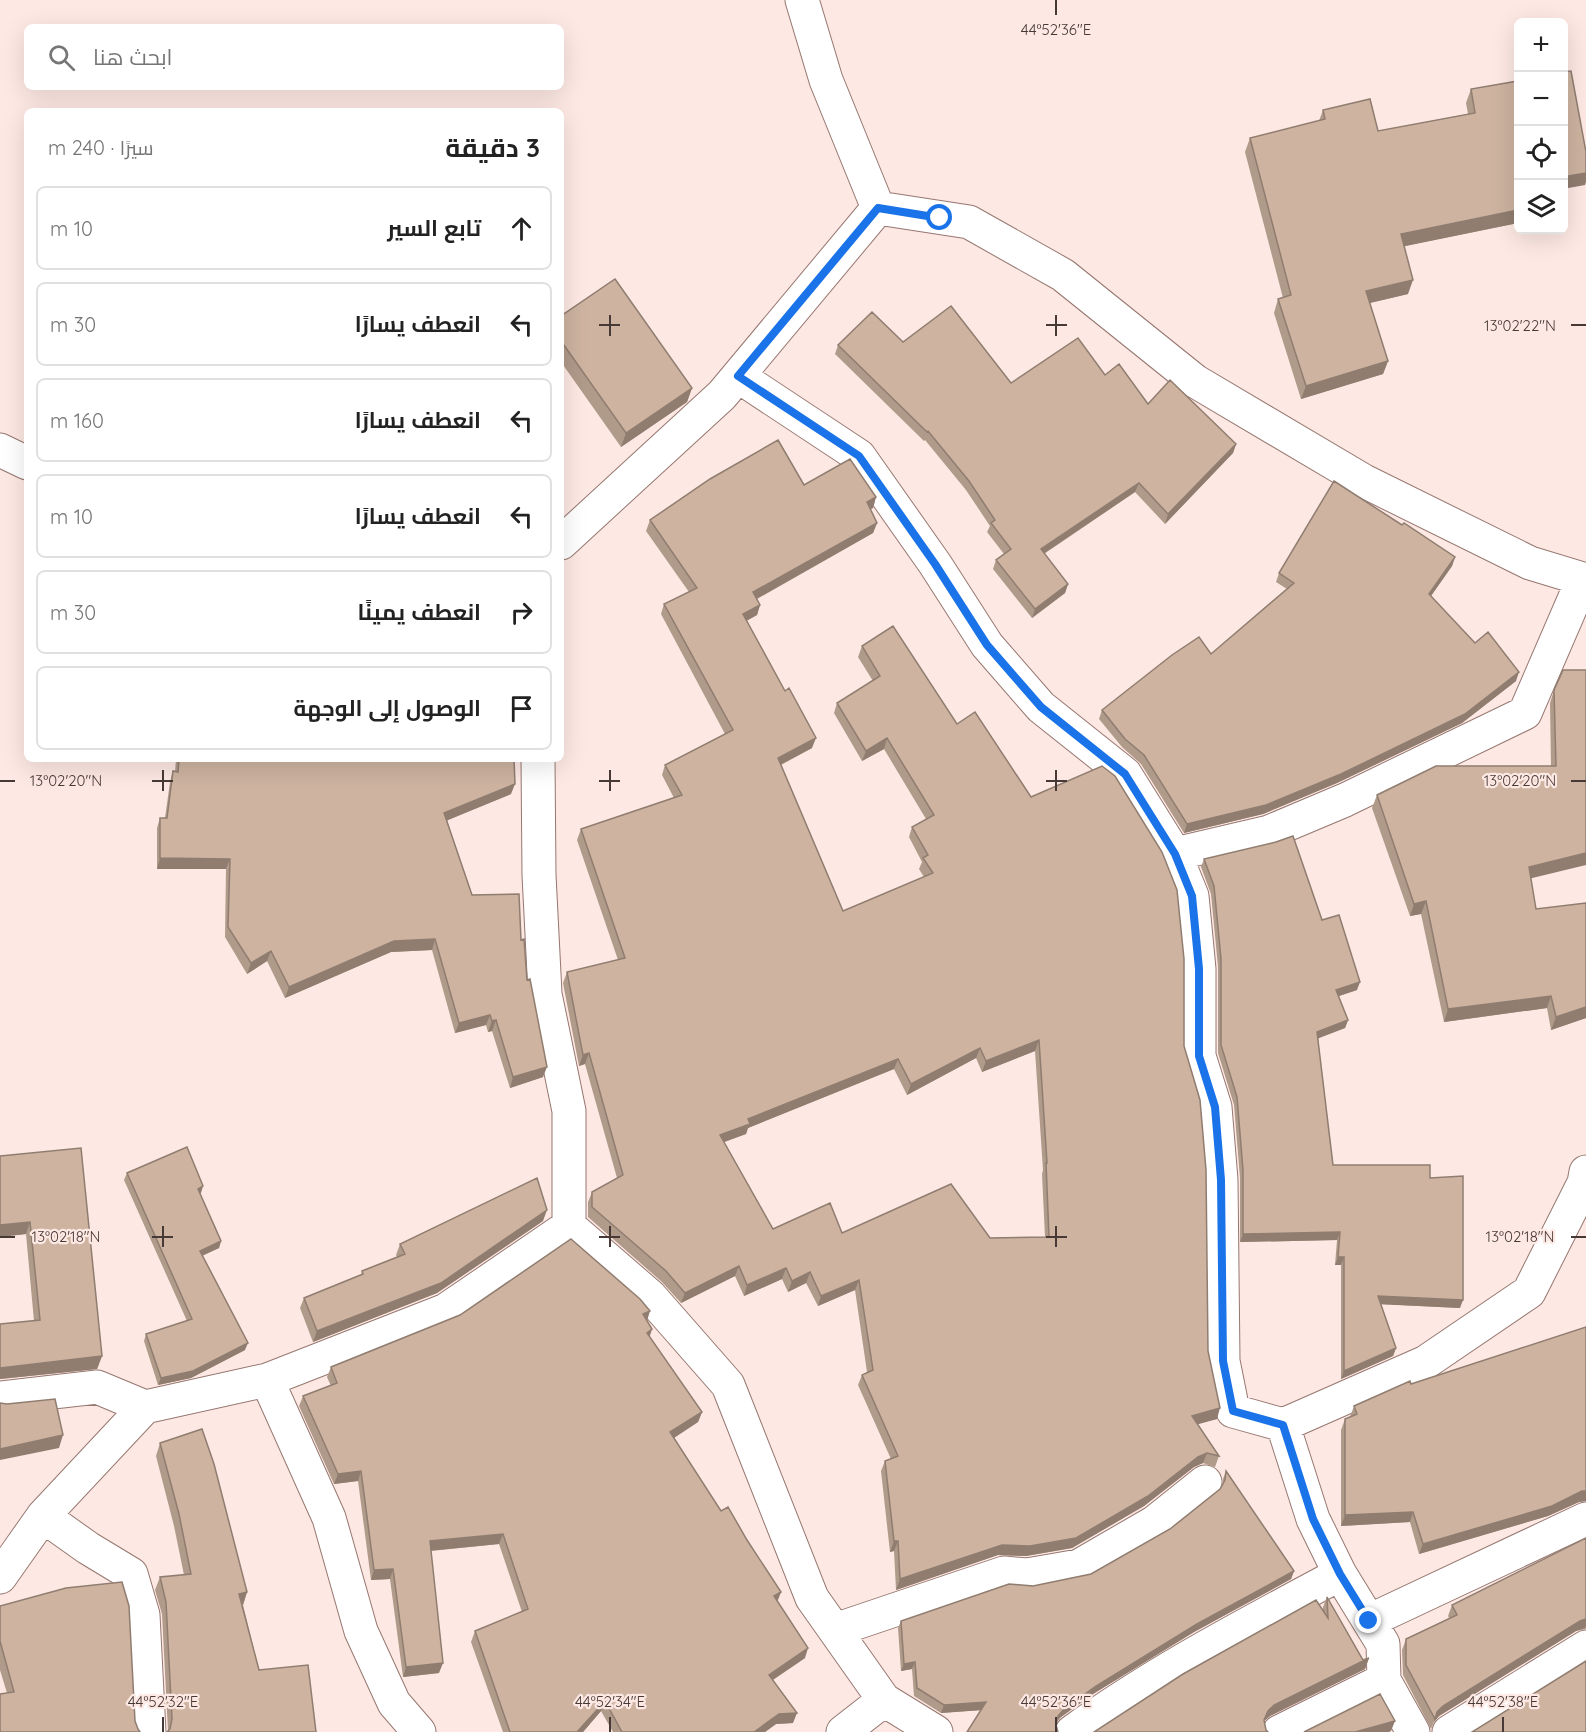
<!DOCTYPE html>
<html lang="ar">
<head>
<meta charset="utf-8">
<style>
  :root { --surface:#fff; --page:#f6f6f6; --text:#222; --muted:#767676; --line:#e0e0e0 }
  body { margin:0; font-family:Quicksand,Cairo,sans-serif; background:var(--page); color:var(--text); direction:rtl }
  .controls { position:absolute; right:18px; top:18px; display:grid; overflow:hidden; border-radius:9px; box-shadow:0 6px 24px #0002 }
  .controls button { width:54px; height:54px; display:grid; place-items:center; padding:0; border:0; border-bottom:2px solid var(--line); background:var(--surface); color:var(--text); font:30px sans-serif }
  .stop { position:absolute; width:18px; height:18px; margin:-14px; border:4px solid #1a73e8; border-radius:50%; background:#fff }
  .stop.end { background:#1a73e8; border-color:#fff; box-shadow:0 2px 6px #0008 }
  .list { margin:0; padding:0; list-style:none }
  h2 { display:flex; justify-content:space-between; align-items:center; height:78px; margin:0; padding:0 24px; font-size:26px }
  h2 small { font-size:20px; font-weight:400; color:var(--muted) }
  .list li { display:grid; grid-template-columns:39px 1fr auto; gap:18px; align-items:center; box-sizing:border-box; height:84px; margin:0 12px 12px; padding:0 12px; border:2px solid var(--line); border-radius:9px }
  .list b { display:block; font-size:22px; white-space:nowrap }
  .list em { font-size:20px; font-style:normal; color:var(--muted) }
  .icon { flex:none; width:33px; height:33px; fill:none; stroke:currentColor; stroke-width:2; stroke-linecap:round; stroke-linejoin:round }
  .map { position:relative; flex:none; width:1586px; height:1732px; overflow:hidden; direction:ltr }
  .search { position:absolute; background:var(--surface); box-shadow:0 6px 24px #0002; left:24px; top:24px; width:540px; height:66px; display:flex; align-items:center; gap:15px; box-sizing:border-box; padding:0 21px; border-radius:9px; color:var(--muted); font-size:22px }
  .panel { position:absolute; background:var(--surface); box-shadow:0 6px 24px #0002; left:24px; top:108px; width:540px; height:654px; border-radius:9px; direction:rtl }
  .map>svg:first-child { display:block }
  .lines { fill:none; stroke-linecap:round; stroke-linejoin:round }
  .minor-casing { stroke:#967770; stroke-width:35 }
  .minor { stroke:#fff; stroke-width:33 }
  .wall { fill:#b09a8a; fill-rule:evenodd }
  .shaded-wall { fill:#907d70 }
  .building { fill:#cdb3a0; stroke:#907d70; stroke-width:1.5; fill-rule:evenodd }
  .route { stroke:#1a73e8; stroke-width:8 }
  .ticks { fill:none; stroke:#473936; stroke-width:2 }
  .ticks-label { font-size:15px; text-anchor:middle; fill:#473936; stroke:#fde8e3; stroke-width:4.5; stroke-linejoin:round; paint-order:stroke }
</style>
</head>
<body>
<div class="map">
<svg width="1586" height="1732" viewBox="0 0 1586 1732">
  <rect width="100%" height="100%" fill="#fde8e3"/>
  <g class="lines">
    <g class="minor-casing">
      <path id="minor" d="M802 0 826 80 878 208 969 222 1063 275 1195 381 1364 481 1530 563 1586 580
        M738 376 859 456 935 564 987 645 1041 707 1125 774 1175 854 1192 896 1199 969V1056L1215 1107 1221 1180 1223 1361 1233 1411 1283 1425
        M0 450 27 463
        M561 543 722 395 878 208
        M538 759 539 875 545 994 569 1111V1226L650 1296 728 1385 812 1598 884 1700 936 1732
        M1175 854 1269 832 1345 800 1525 713 1583 579
        M267 1380 329 1518 361 1631 394 1703 419 1732
        M0 1398 97 1387 145 1407
        M43 1516 88 1548 131 1574 143 1615 149 1732
        M0 1577 43 1516 145 1407 267 1380 446 1310 569 1226
        M1369 1621 1586 1519
        M835 1630 1004 1573 1027 1575 1079 1566 1155 1522 1205 1482
        M843 1732 884 1700
        M1072 1732C1156 1671 1249 1623 1340 1574
        M1279 1732 1384 1680
        M1413 1732 1384 1680 1383 1644 1340 1574 1313 1519 1283 1425 1426 1362 1529 1292 1584 1183 1586 1172
        M1449 1732 1586 1647"/>
    </g>
    <use href="#minor" class="minor"/>
  </g>
  <path class="wall" d="M1471 89 1518 223 1404 246 1408 294 1370 303 1388 361 1383 374 1301 399 1274 313 1278 299 1283 298 1245 152 1250 138 1319 121 1323 110 1378 131 1468 114 1466 103Z
    M561 316 692 388 687 402 621 447 561 362Z
    M903 342 1011 383 1105 375 1148 404 1236 444 1233 453 1165 524 1135 492 1044 554 1068 584 1065 593 1032 618 993 569 996 560 1004 554 987 532 990 526 966 490 925 440 924 441 835 354 838 345Z
    M804 485 876 497 873 508 870 509 877 523 873 533 757 599 760 605 757 615 746 621 812 748 781 765 843 911 924 877 919 869 922 862 909 837 912 827 926 819 884 749 862 761 834 713 837 703 873 681 858 657 862 646 957 724 1184 1046 1208 1351 1217 1419 1197 1424 1219 1456 1215 1467 1203 1463 1194 1467 1144 1506 1072 1548 1026 1556 998 1555 896 1590 894 1551 890 1552 881 1471 885 1461 891 1459 858 1385 862 1375 867 1372 855 1290 818 1306 806 1283 788 1292 782 1279 744 1296 735 1276 681 1303 662 1282 588 1217V1202L592 1192 617 1178 585 1064 579 1066 563 983 567 972 618 960 577 840 581 829 674 798 662 775 665 765 725 734 661 614 664 604 689 592 646 531 650 520ZM1035 1051 1043 1170 1042 1174 1045 1237 990 1238 842 1233 773 1229 724 1142 746 1134 748 1128 894 1069 907 1095 976 1058 982 1072Z
    M1402 525 1455 557 1452 566 1431 596 1475 643 1516 681 1462 723 1337 783 1263 814 1184 833 1141 764 1122 747 1099 719 1102 710 1211 654 1287 589 1276 582 1279 573Z
    M1586 670 1531 878 1536 909 1586 1018 1551 1030 1547 1008 1444 1022 1421 914 1410 916 1372 808 1377 795 1551 766 1550 703 1554 690Z
    M176 759H514L511 794 447 820 472 895 521 940 543 1077 510 1088 492 1031 488 1032 486 1025 455 1033 432 950 391 952 285 998 267 961 247 974 225 937 226 869H157V828L160 818H165L170 782 173 771 175 772Z
    M1204 859 1322 920 1357 990 1339 996 1348 1020 1345 1028 1318 1038 1333 1165 1430 1178 1460 1308 1381 1304 1396 1348 1393 1356 1341 1379V1265H1335L1337 1240 1240 1242V1178L1234 1105 1218 1053V967L1211 894 1201 867Z
    M0 1156 102 1356 97 1369 0 1379V1324L34 1321 26 1234 0 1237Z
    M127 1173 201 1193 200 1194 221 1241 219 1248 202 1256 245 1350 191 1378 158 1385 144 1341 146 1334 187 1321 124 1180Z
    M543 1221 437 1293 313 1342 300 1308 304 1298 361 1275 362 1271 397 1257 396 1255 400 1244Z
    M647 1321 650 1337 702 1412 698 1422 674 1438 721 1511 747 1540 781 1592 777 1602 805 1658 773 1680 793 1723 776 1724 765 1732H613L601 1711 583 1732H503L471 1642 475 1631 522 1612 499 1544 431 1551 439 1673 403 1677 390 1579 371 1580 358 1481 334 1484 299 1406 303 1396 331 1386 327 1377 331 1367Z
    M1586 1327V1501L1579 1502 1548 1516 1419 1554 1410 1522 1341 1526V1430L1345 1419 1350 1417 1354 1406 1411 1384Z
    M160 1443 247 1592 243 1605 259 1670 168 1731 162 1614 155 1590 160 1577 184 1575 174 1526 156 1456Z
    M1226 1471 1294 1571 1291 1579 1194 1632 1093 1694 1061 1717 981 1710 941 1713 914 1696 912 1669 901 1671 898 1628 901 1621 1033 1586 1091 1574 1170 1529 1220 1489 1223 1484V1479Z
    M1586 1538V1629L1576 1631 1439 1716 1434 1722 1431 1729 1403 1675 1402 1650 1406 1639 1449 1618 1448 1616 1452 1605Z
    M1327 1597 1363 1660 1369 1658 1365 1669 1270 1716 1264 1721 1266 1730 1094 1732 1323 1611V1607Z
    M0 1606 135 1721 138 1729 7 1693 0 1670Z"/>
  <path class="shaded-wall" d="M1586 173V182L1585 185 1563 189V177Z
    M1518 210V223L1396 248 1401 234Z
    M1413 280 1408 294 1361 305 1366 291Z
    M1388 361 1383 374 1301 399 1306 386Z
    M692 388 687 402 621 447 626 433Z
    M1236 444 1233 453 1165 524 1168 514Z
    M1139 483 1135 492 1037 558 1041 549Z
    M876 497 873 508 863 513 867 502Z
    M877 523 873 533 749 603 753 592Z
    M1455 557 1452 566 1426 603 1429 594Z
    M1068 584 1065 593 1032 618 1035 609Z
    M760 605 757 615 739 625 743 614Z
    M1519 672 1516 681 1462 723 1337 783 1263 814 1184 833 1187 824Z
    M816 738 812 748 774 768 778 758Z
    M887 738 884 749 862 761 866 751Z
    M515 784 511 794 441 823 444 813Z
    M1586 853V865L1524 880 1529 867Z
    M160 858 230 859 226 869H157Z
    M1426 901 1421 914 1410 916 1414 904Z
    M435 939 432 950 391 952 285 998 289 987 394 941Z
    M271 951 267 961 247 974 251 963Z
    M1360 982 1357 990 1333 998 1336 990Z
    M1551 996 1547 1008 1444 1022 1448 1009Z
    M1586 1007V1018L1551 1030 1556 1017Z
    M490 1015 486 1025 455 1033 459 1023Z
    M496 1020 492 1031 488 1032 492 1021Z
    M1348 1020 1345 1028 1314 1040 1317 1032Z
    M1039 1040 1035 1051 982 1072 986 1061Z
    M980 1048 976 1058 907 1095 911 1084Z
    M589 1053 585 1064 579 1066 583 1055Z
    M898 1059 894 1069 748 1128 746 1134 716 1145 720 1135 748 1119Z
    M547 1067 543 1077 510 1088 513 1077Z
    M203 1186 201 1193 195 1196 198 1189Z
    M547 1210 543 1221 437 1293 313 1342 317 1331Z
    M30 1222 26 1234 0 1237V1225Z
    M1340 1232 1337 1240 1240 1242 1243 1234Z
    M221 1241 219 1248 197 1258 200 1251Z
    M1338 1257H1344L1341 1265H1335Z
    M739 1266 735 1276 681 1303 685 1293Z
    M786 1268 782 1279 744 1296 747 1285Z
    M810 1272 806 1283 788 1292 792 1281Z
    M859 1280 855 1290 818 1306 821 1296Z
    M1378 1296 1463 1300 1460 1308 1375 1304Z
    M650 1311 647 1321 643 1314Z
    M652 1329 649 1339 647 1333Z
    M248 1343 245 1350 191 1378 158 1385 161 1378Z
    M1396 1348 1393 1356 1341 1379 1344 1371Z
    M102 1356 97 1369 0 1379V1368L2 1367Z
    M1220 1408 1217 1419 1188 1427 1192 1416Z
    M702 1412 698 1422 666 1443 670 1432Z
    M63 1435 59 1448 0 1460V1449Z
    M1207 1453 1203 1463 1194 1467 1144 1506 1072 1548 1026 1556 998 1555 896 1590 900 1579Z
    M361 1471 358 1481 334 1484 338 1474Z
    M1582 1491H1586V1501L1579 1502 1548 1516 1419 1554 1423 1544Z
    M1413 1512 1410 1522 1341 1526 1345 1515Z
    M503 1534 499 1544 427 1551 430 1541Z
    M894 1541H898L894 1551 890 1552Z
    M393 1569 390 1579 371 1580 374 1570Z
    M1294 1571 1291 1579 1194 1632 1093 1694 1061 1717 1055 1724 1058 1716 1064 1709 1096 1686 1197 1624Z
    M247 1592 243 1605 239 1594Z
    M781 1592 777 1602 774 1596Z
    M1586 1619V1625L1585 1628 1576 1631 1439 1716 1434 1722 1437 1712 1443 1706 1580 1621Z
    M808 1648 805 1658 765 1685 769 1675Z
    M1369 1658 1365 1669 1270 1716 1264 1721 1268 1711 1274 1705Z
    M915 1662 912 1669 901 1671 904 1664Z
    M443 1663 439 1673 403 1677 406 1667Z
    M605 1701 601 1711 583 1732H577Z
    M986 1702 983 1710 941 1713 944 1705Z
    M797 1713 793 1723 776 1724 765 1732H754L779 1714Z
    M1395 1721 1391 1731 1389 1732H1355Z"/>
  <path class="building" d="M1571 71 1586 152V173L1563 177V72Z
    M1518 81V210L1401 234 1413 280 1366 291 1388 361 1306 386 1278 299 1291 295 1250 138 1325 119 1323 110 1370 99 1378 131 1475 113 1471 89Z
    M615 279 692 388 626 433 561 341V316Z
    M951 306 1011 383 1078 338 1105 375 1119 364 1148 404 1170 380 1236 444 1168 514 1139 483 1041 549 1068 584 1035 609 996 560 1011 549 991 523 995 520 969 481 928 431 927 432 838 345 872 312 903 342Z
    M778 440 804 485 850 459 876 497 867 502 877 523 753 592 760 605 743 614 785 691 789 688 816 738 778 758 843 911 933 873 923 858 928 855 912 827 934 815 887 738 866 751 837 703 880 676 862 646 893 626 957 724 975 712 1031 797 1102 766 1115 776 1162 852 1177 890 1184 959V1046L1200 1100 1206 1170 1208 1351 1220 1408 1192 1416 1219 1456 1207 1453 1198 1457 1148 1496 1076 1538 1030 1546 1002 1545 900 1579 898 1541H894L885 1461 898 1456 862 1375 873 1370 859 1280 821 1296 810 1272 792 1281 786 1268 747 1285 739 1266 685 1293 666 1271 592 1207V1192L623 1175 589 1053 583 1055 567 972 625 958 581 829 682 795 665 765 733 730 664 604 697 588 650 520 710 479ZM1039 1040 1047 1163H1046L1049 1237 990 1238 951 1184 842 1233 830 1203 773 1229 720 1135 750 1124 748 1119 898 1059 911 1084 980 1048 986 1061Z
    M1334 481 1402 525 1404 523 1455 557 1429 594 1475 643 1488 632 1519 672 1465 714 1341 774 1266 805 1187 824 1144 755 1125 739 1102 710 1172 655 1199 637 1211 654 1294 583 1279 573Z
    M1563 670H1586V853L1529 867 1536 909 1586 903V1007L1556 1017 1551 996 1448 1009 1426 901 1414 904 1377 795 1436 766H1556L1554 690Z
    M179 759H514L515 784 444 813 472 895 519 894 521 940 524 939 527 980 530 979 547 1067 513 1077 496 1020 492 1021 490 1015 459 1023 435 939 394 941 289 987 271 951 251 963 228 927 230 859 160 858V818H167L173 771 178 772Z
    M1293 836 1322 920 1339 915 1360 982 1336 990 1348 1020 1317 1032 1333 1165H1430V1178L1463 1176V1300L1378 1296 1396 1348 1344 1371V1257H1338L1340 1232 1243 1234V1170L1237 1097 1221 1045V959L1214 886 1204 859 1276 842Z
    M187 1147 203 1186 198 1189 221 1241 200 1251 248 1343 193 1371 161 1378 146 1334 192 1319 127 1173Z
    M81 1148 102 1356 0 1368V1324L40 1320 30 1222 0 1225V1156Z
    M537 1178 547 1210 441 1283 317 1331 304 1298 363 1274 362 1271 405 1254 400 1244Z
    M571 1239 640 1299 650 1311 643 1314 652 1329 647 1333 702 1412 670 1432 721 1511 728 1507 747 1540 781 1592 774 1596 808 1648 769 1675 797 1713 779 1714 754 1732H622L605 1701 577 1732H510L475 1631 528 1609 503 1534 430 1541 443 1663 406 1667 393 1569 374 1570 361 1471 338 1474 303 1396 337 1383 331 1367 460 1315Z
    M1586 1327V1491H1582L1552 1506 1423 1544 1413 1512 1345 1515V1419L1357 1414 1354 1406 1410 1381 1411 1384Z
    M55 1399 63 1435 0 1449V1403L7 1404Z
    M202 1429 214 1464 247 1592 239 1594 259 1670 308 1665 316 1732H167L170 1729 172 1719 166 1602 160 1577 191 1574 179 1514 160 1443Z
    M1226 1471 1294 1571 1197 1624 1096 1686 1064 1709 1058 1716 1056 1725 1058 1732H967L986 1702 944 1705 917 1688 915 1662 904 1664 901 1621 1009 1584 1033 1586 1091 1574 1170 1529 1220 1489 1225 1480Z
    M1586 1538V1619L1580 1621 1443 1706 1437 1712 1435 1719 1406 1665V1639L1457 1615 1452 1605Z
    M122 1582 129 1606 135 1721 138 1729 140 1732H0V1694L14 1692 0 1641V1606L66 1588Z
    M1327 1597 1363 1660 1369 1658 1274 1705 1268 1711 1264 1720 1266 1730 1268 1732H1094L1183 1674 1316 1600 1328 1618Z
    M1586 1661V1732H1472Z
    M1380 1694 1395 1721 1355 1732H1304Z"/>
  <g class="lines">
    <path class="route" d="M940 218 878 208 738 376 859 456 935 564 987 645 1041 707 1125 774 1175 854 1192 896 1199 969V1056L1215 1107 1221 1180 1223 1361 1233 1411 1283 1425 1313 1519 1340 1574 1369 1621"/>
  </g>
  <path class="ticks" d="M1056 0V15M610 315V336M1056 315V336M599 325H620M1046 325H1067M1571 325H1586M163 770V791M610 770V791M1056 770V791M0 781H15M152 781H173M599 781H620M1046 781H1067M1571 781H1586M163 1226V1247M610 1226V1247M1056 1226V1247M0 1237H15M152 1237H173M599 1237H620M1046 1237H1067M1571 1237H1586M163 1717V1732M610 1717V1732M1056 1717V1732M1503 1717V1732"/>
  <g class="ticks-label">
    <text x="1056" y="35">44°52'36"E</text>
    <text x="1520" y="331">13°02'22"N</text>
    <text x="66" y="786">13°02'20"N</text>
    <text x="1520" y="786">13°02'20"N</text>
    <text x="66" y="1242">13°02'18"N</text>
    <text x="1520" y="1242">13°02'18"N</text>
    <text x="163" y="1707">44°52'32"E</text>
    <text x="610" y="1707">44°52'34"E</text>
    <text x="1056" y="1707">44°52'36"E</text>
    <text x="1503" y="1707">44°52'38"E</text>
  </g>
</svg>
<div class="controls">
<button>+</button>
<button>−</button>
<button><svg class="icon" aria-label="locate" viewBox="0 0 24 24"><circle cx="12" cy="12" r="6"/><path d="M12 2v4M12 18v4M2 12h4M18 12h4"/></svg></button>
<button><svg class="icon" aria-label="layers" viewBox="0 0 24 24"><path d="M12 4l9 5-9 5-9-5zM3 14l9 5 9-5"/></svg></button>
</div>
<div class="stop" style="left:940px;top:218px"></div>
<div class="stop end" style="left:1369px;top:1621px"></div>
<div class="search"><svg class="icon" aria-label="search" viewBox="0 0 24 24"><circle cx="10" cy="10" r="6"/><path d="M15 15l6 6"/></svg>ابحث هنا</div>
<section class="panel">
<h2>3 دقيقة<small>سيرًا · 240 m</small></h2>
<ul class="list">
<li><svg class="icon" aria-label="ahead" viewBox="0 0 24 24"><path d="M12 20V5M6 11l6-6 6 6"/></svg><div><b>تابع السير</b></div><em>10 m</em></li>
<li><svg class="icon" aria-label="left" viewBox="0 0 24 24"><path d="M17 20v-9H6M10 6l-5 5 5 5"/></svg><div><b>انعطف يسارًا</b></div><em>30 m</em></li>
<li><svg class="icon" aria-label="left" viewBox="0 0 24 24"><path d="M17 20v-9H6M10 6l-5 5 5 5"/></svg><div><b>انعطف يسارًا</b></div><em>160 m</em></li>
<li><svg class="icon" aria-label="left" viewBox="0 0 24 24"><path d="M17 20v-9H6M10 6l-5 5 5 5"/></svg><div><b>انعطف يسارًا</b></div><em>10 m</em></li>
<li><svg class="icon" aria-label="right" viewBox="0 0 24 24"><path d="M7 20v-9h11M14 6l5 5-5 5"/></svg><div><b>انعطف يمينًا</b></div><em>30 m</em></li>
<li><svg class="icon" aria-label="arrive" viewBox="0 0 24 24"><path d="M6 21V4h12l-3 4 3 4H6"/></svg><div><b>الوصول إلى الوجهة</b></div></li>
</ul>
</section>
</div>
</body>
</html>
